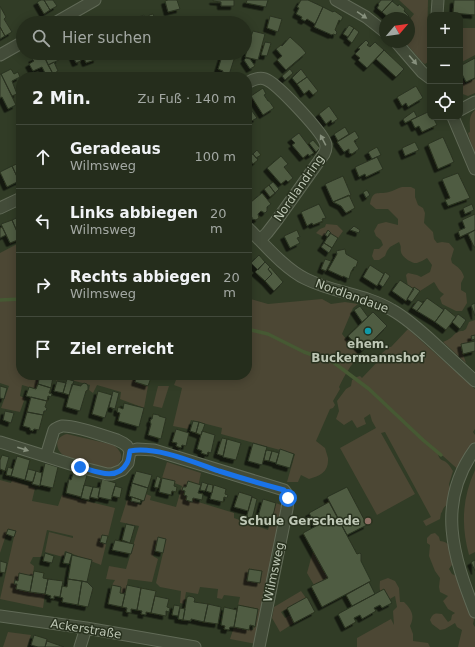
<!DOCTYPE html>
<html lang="de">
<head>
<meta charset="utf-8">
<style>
  :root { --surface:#252d1c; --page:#2d3525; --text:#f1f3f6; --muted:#a3a8a3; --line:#42493b }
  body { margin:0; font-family:"DejaVu Sans",sans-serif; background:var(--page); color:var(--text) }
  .controls { position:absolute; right:12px; top:12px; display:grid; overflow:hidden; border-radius:8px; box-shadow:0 2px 10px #0003 }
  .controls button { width:36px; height:36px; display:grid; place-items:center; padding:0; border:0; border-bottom:1px solid var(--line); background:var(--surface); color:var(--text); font:20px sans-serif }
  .compass { position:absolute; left:379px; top:12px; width:36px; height:36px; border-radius:50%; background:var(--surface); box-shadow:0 2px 10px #0003; rotate:61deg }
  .stop { position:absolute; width:12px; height:12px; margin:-9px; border:3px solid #1a73e8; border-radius:50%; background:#fff }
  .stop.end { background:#1a73e8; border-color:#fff; box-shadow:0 1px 4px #0008 }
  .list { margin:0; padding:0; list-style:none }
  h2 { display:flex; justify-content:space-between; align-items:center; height:52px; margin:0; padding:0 16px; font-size:17px }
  h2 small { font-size:13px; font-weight:400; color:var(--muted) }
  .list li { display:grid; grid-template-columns:26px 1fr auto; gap:12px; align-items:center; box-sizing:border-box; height:64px; padding:0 16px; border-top:1px solid var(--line) }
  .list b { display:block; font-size:15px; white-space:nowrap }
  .list p { margin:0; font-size:13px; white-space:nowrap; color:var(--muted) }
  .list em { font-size:13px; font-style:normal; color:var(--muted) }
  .icon { flex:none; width:22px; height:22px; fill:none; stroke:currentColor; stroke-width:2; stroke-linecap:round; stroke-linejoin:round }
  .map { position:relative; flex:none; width:475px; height:647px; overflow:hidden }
  .search { position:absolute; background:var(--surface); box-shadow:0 2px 10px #0003; left:16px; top:16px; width:236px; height:44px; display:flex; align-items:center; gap:10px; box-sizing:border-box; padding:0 14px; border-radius:22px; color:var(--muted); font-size:15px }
  .panel { position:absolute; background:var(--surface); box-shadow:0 2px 10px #0003; left:16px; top:72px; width:236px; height:308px; border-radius:16px }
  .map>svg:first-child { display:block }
  .green { fill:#4c4734 }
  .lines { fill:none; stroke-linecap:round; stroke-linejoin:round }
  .stream { stroke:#465933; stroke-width:3.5 }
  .building { fill:#4f5b42; stroke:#2a3320; filter:url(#shadow) }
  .minor-casing { stroke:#616a57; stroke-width:13 }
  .minor { stroke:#434c39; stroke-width:11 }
  .oneway { fill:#87907d }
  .route { stroke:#1a73e8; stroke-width:5 }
  .culture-dot { fill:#0f9aa8; stroke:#28311e; stroke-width:1.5 }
  .education-dot { fill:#8d6e63; stroke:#28311e; stroke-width:1.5 }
  .labels { text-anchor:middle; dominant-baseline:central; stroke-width:3; stroke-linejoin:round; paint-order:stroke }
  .street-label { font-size:12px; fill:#bec7b5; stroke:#28311e }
  .poi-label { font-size:12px; font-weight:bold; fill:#bec7b5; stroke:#28311e }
</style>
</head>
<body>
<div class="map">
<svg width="475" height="647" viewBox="0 0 475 647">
  <defs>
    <filter id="shadow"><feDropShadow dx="-3.5" dy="3.5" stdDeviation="0" flood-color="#0009"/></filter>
  </defs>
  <rect width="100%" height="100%" fill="#313c26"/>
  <path class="green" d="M399 0H428L427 38 428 59V62L425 64 422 62 405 42H409V20L414 14Z
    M460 28H475V55L460 63Z
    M460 73 465 84 475 79V93L468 96 460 93Z
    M475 110V153L470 140 468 133 470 132C470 124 468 116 475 110Z
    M402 187H411L415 189V197L418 205 423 208 425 213 424 223 433 232 434 239 437 243 442 242 449 243 454 249 451 259 452 263C458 267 462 270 464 277L461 283V290L466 293 467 303 462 311H456L442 304 440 298 444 294C439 292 437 286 434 282L420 291 408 287 406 275 408 273 417 275 421 277 430 272 432 265 427 258C424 260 420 262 417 263 412 264 402 257 401 252 400 247 402 248 399 242L390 247 387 251 385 256 379 260H374L372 256 374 249H379L383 245 381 240 376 236 374 231 378 224 386 222 398 225V219L388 209H376L370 204C373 189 377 195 389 192 393 191 398 188 402 187Z
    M326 224 337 225 343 231 338 238 330 233V232L328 230 325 235 322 236 316 233 320 229 325 227Z
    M21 242V375H137L135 382 148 386 144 408 120 399 121 392 97 385 93 393 89 390 90 385 60 377 57 381 53 377 40 376 36 389 22 385 20 396 25 398 20 412 1 408 9 386 0 383V253Z
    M247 298 268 304 322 299 331 304 345 302 358 304 353 308 342 334 360 356C350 365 345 375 339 387L340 389 333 401 335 405 333 408 330 409 316 441 325 448C326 451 327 455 328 458 329 472 320 476 309 479L301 475 298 482H287L295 454 221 434 222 428 191 420 188 429 173 426 182 388 174 385 176 380H179L162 375H247Z
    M475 320V335L471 336 472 342 463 354 466 363 443 342C445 341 448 340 449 339 454 336 456 330 463 331L466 329 469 322Z
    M408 329 475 389V429L473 432 475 435V444L462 473 443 456 438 454C440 462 443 459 447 463 450 466 451 468 453 471L449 484 450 489C447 494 450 498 447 503 446 507 443 507 442 512L441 513 440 519 426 526 423 521 431 517 385 432 381 433 415 494 377 515 340 448 376 428 372 421 370 414 364 418 366 424 357 428 352 420 344 425 336 419 339 411 337 401 346 389 351 386 352 380 357 377 360 376 362 378 381 358V354L389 347H391Z
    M158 386H169L162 408 153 406Z
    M67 434 114 445C123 454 123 456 117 467L111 469 106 468 69 457C66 456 62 455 60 452 54 443 58 436 67 434Z
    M167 462 201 473 195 501 234 513V518L268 530 276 503 281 505 282 511 256 644 230 639 234 627 253 630 258 609 238 605 240 597 224 595 222 599 217 598 218 589 200 587 198 594 186 592 184 604 180 603 181 591 160 587 156 583 163 553 155 551 153 556 158 559 152 582 128 579 125 595 120 593 121 587 112 585 115 580 106 579 109 566 126 569 139 526 120 522 127 500 141 505 146 494 151 496 150 500 176 507 182 486 162 478Z
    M475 470V552L469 555C461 526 462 498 475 470Z
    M0 480 11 483 12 480 35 488 32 501 58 506 62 495 115 508 101 565 65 551 63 557 45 552 49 532 73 538V536L47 530 41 557H33L30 563 34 566 33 576 19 574 18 581 15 584H17L16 589 45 594 43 608 0 599 14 537 6 535 0 553Z
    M435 533 439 537 440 541C449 541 455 552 454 560 454 563 451 566 449 569L452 574 459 577 474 620 473 624 475 627V647H458L462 630 457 627 455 623 445 629 440 630 432 624 430 620C433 613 435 613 442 614L448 622 451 620 452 615 455 613 448 609 443 601 448 596 440 592 439 587 440 578 435 571 429 556 430 545 427 543V538L431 534Z
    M313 551 328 578 314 585 307 573Z
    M388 578 395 581 399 588 400 602H404C412 610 415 616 410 626L413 634V641L428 643 430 647H357V638L391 619 394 625 393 611 397 607 395 596 388 600C380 594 379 592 380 581Z
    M301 591 306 598 281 612 285 618 290 615 294 623 280 632 272 618 274 607Z
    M8 632 31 635 27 647H3Z"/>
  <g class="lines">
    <path class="stream" d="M0 300 21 299
      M247 329 268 334 304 352 333 362 369 389 423 440 441 455"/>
  </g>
  <path class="building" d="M41 0H44L50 10 44 14 37 2Z
    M44 0H53L57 6 50 10Z
    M168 0H177L180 9 168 12 165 1Z
    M213 0H234V6H221V2L213 1Z
    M247 0H268L266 7 246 3Z
    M301 0H308L323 7 315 24 307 19 305 21 301 19 302 17 296 14 299 8 297 7Z
    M381 0H393L382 12 377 8 379 5 378 4Z
    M454 0H475V15L453 13Z
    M392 1 398 6 399 4 405 9 404 11 409 16 407 18H389L382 12Z
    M0 6 6 17 4 19 12 32 5 36 0 27Z
    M323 7 333 12 334 11 336 12 343 17 341 21 339 20 335 30 337 32 336 35 333 34 332 35 314 27Z
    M153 14 157 23H151L149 15Z
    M144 15 147 23H135L133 19Z
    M270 16 282 19 278 32 267 28Z
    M133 19 135 23H122Z
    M349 25 354 28 348 37 343 34Z
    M0 27 5 36 0 39Z
    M354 28 359 32 352 43 347 39Z
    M253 31 265 34 258 60 245 57 247 50 245 49V38L250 39Z
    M290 37 302 48 306 53 286 70 277 60 282 56 276 49 281 45 282 46Z
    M366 40 369 43 367 45 370 47 375 42 384 50 367 68 358 60 360 58 355 54 360 49 358 48Z
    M265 42 271 43 267 56 261 55Z
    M384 50 404 69 396 77 376 59Z
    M45 53H56L59 60 48 65 43 54Z
    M73 53H78L81 61 76 63 72 54Z
    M82 53H95L97 59 86 63Z
    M223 53H236L229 75H227L226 77 222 76 223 71 218 69Z
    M43 54 53 74 54 77H47L42 67 33 71 29 64 34 61 32 59Z
    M246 58 250 59 255 66 250 69 244 60Z
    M475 58V78L466 82 460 70V66Z
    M54 62 58 71 53 74 48 65Z
    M11 69 14 74 18 72 20 77 12 81 17 94 12 96 1 74Z
    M290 69 293 73 285 80 282 76Z
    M301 69 307 77 297 84 292 78Z
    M33 73 35 77H29L28 76Z
    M0 74H1L16 105 8 109 2 97 0 98Z
    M307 77 318 91 313 95 309 90 304 94 297 84Z
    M416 86 423 98 408 107 406 103 402 106 397 97Z
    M263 88 266 94 264 95 268 101H269L274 108 263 115 251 96Z
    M250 89 252 92 247 95V91Z
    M329 106 338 119 332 123 331 120 326 124 319 114Z
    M252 111 257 118 248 123 247 122V114Z
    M414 111 417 117 405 123 403 119Z
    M430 111V117H433L437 125 422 132 419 126 415 128 411 120Z
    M345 127 349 134 338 141 334 134Z
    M355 131 359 138 354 141 359 149 352 154 349 153V149L344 152 337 142Z
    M299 133 314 153 309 156 308 154 303 158 292 145 295 143 291 139Z
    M443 137 451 155 454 162 438 169 428 144Z
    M313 140 320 148 316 152 309 143Z
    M415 142 419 150 405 156 402 148Z
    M377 147 381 155 372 159 368 152Z
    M257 150 261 155 256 158 253 154Z
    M253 154 258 160 253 164 248 157Z
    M281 156 288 164 284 167 293 178 288 182 286 180 281 184 267 168Z
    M377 157 383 169 366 177 365 174 359 177 355 167Z
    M19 163 20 165H21V181H19L12 166Z
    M12 166 19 181 7 187 0 172Z
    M458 173 470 198 448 206 445 200 450 198 442 179Z
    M343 176 351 195 333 202 325 184Z
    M273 182 279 189 275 193 269 185Z
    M269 185 275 193 270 197 264 189Z
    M367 190 370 195 366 198 363 192Z
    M262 193 271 204 267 207V211L265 213 261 211 258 214 259 218 256 220 252 219V217L247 212V202H251Z
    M349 195 355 208 346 213 341 206 333 202Z
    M319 204 326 218 322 219 323 221 313 225 312 223 307 226 301 212Z
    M472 204 474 210 465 214 463 208Z
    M475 214V230L460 237 458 231 465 228 462 220Z
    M21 216V238H20L12 220Z
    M12 220 20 239 10 243 1 224Z
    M354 226 360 230 359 233 350 230Z
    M2 227 6 235 0 238V228Z
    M297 230 300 237 297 238 300 243 290 248 284 236Z
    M328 230 331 233 328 237 325 235Z
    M475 230V247H474L468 234Z
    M330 233 338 238 332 248 324 243Z
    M324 243 332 248 329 253 321 247Z
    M345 249 346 254 358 261 356 267H354L351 272 349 279 343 276V277L328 270 337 254 336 251Z
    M259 255 265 262 258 270 251 263Z
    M325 259 331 261 326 271 321 269Z
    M265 262 270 267 268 269 272 274 265 281 255 272Z
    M370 265 384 274 377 286 363 277Z
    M270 267 283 282 274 291 265 281 272 274 268 269Z
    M385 272 390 276 383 287 379 284Z
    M400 280 414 289 406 301 392 291Z
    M414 287 420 291 412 302 407 299Z
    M427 298 444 310 435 322 417 311Z
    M418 300 423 303 417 311 412 308Z
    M475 303V316L471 305Z
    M360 306 368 317 362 322 354 310Z
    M445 308 456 317 446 330 435 322Z
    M373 312 387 326 362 351 348 336Z
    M458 314 466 320 460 329 452 322Z
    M475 335V339L472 340 471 336Z
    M475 341V351L463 354 461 344Z
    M40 375H45L53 377 51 388 38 384Z
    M137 375H152L148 386 135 382Z
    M67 379 74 381 69 395 63 393Z
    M57 381 66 383 63 393 54 391Z
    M84 383 87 384 88 386V390L86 391 80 411 66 407 72 384 81 386V385Z
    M38 384 51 388 49 393 52 394 51 397 48 396 47 401 26 396 29 387 36 389Z
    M0 386 7 388 4 399 0 398Z
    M98 391 112 395 105 418 92 414Z
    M113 391 119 393 115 409 109 407Z
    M31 397 47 401 45 407 47 408 46 411H44L43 415 27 412Z
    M124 403 144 408 139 427 118 421 120 413 117 412 118 407 123 409Z
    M5 411 14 413 11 423 3 420Z
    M27 412 43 415 39 430 34 429 33 431 30 430V428L23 426Z
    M153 414 159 415V416L166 418 161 439 148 435 151 424 150 422 151 419H152Z
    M193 421 199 422 196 433 190 431Z
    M199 422 205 424 201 435 196 433Z
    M176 429 189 433 186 446 182 445 181 448 176 446 177 443 172 442Z
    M202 431 215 435 211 453 208 452 207 455 201 453 202 451 197 449Z
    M222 438 227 439 223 456 217 454Z
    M227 439 241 443 236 460 223 457Z
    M253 443 267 447 262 465 248 461Z
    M280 449 294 454 290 468 276 464Z
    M266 450 272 451 269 461 264 460Z
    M272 451 279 453 276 463 269 461Z
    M2 455 9 457 5 471 0 469V460Z
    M17 456 30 460 25 480 11 476Z
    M45 463 58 467 53 488 40 485Z
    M8 467 13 469 11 476 6 475Z
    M28 469 36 471 33 482 25 480Z
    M36 471 42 473 40 486 32 484Z
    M74 471 87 475 81 497 66 493 69 479 71 480Z
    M136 471 152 475 148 488 132 483Z
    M157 476 161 478 158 488 154 487Z
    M162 478 175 481 174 486 177 487 176 492 172 491 171 495 159 492Z
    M102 479 116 483 111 500 98 497Z
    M188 481 201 485 198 493 203 494 202 500 193 498 192 502 186 500 187 496 184 495 185 491 182 490 183 487H186Z
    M202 482 208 484 205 491 200 490Z
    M132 483 148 488 144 501 129 496Z
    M208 484 213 485 212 493 206 491Z
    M84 485 93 487 89 500 81 498Z
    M214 485 226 489 225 494 228 495 227 498 224 497 223 502 210 499Z
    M115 486 122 488 120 498 112 496Z
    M93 487 100 488 98 499 90 497Z
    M347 487 367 525 347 535 327 497Z
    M239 492 252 496 248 511 234 507Z
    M132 497 141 500 140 503 131 501Z
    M252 497 257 499 252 519 247 517V515Z
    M263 499 276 503 271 524 257 520Z
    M329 502 357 554 360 553 361 554V561L371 581 322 607 311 586 328 578 303 533 316 526 309 513Z
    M126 524 135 526 130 543 122 540Z
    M8 529 16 531 14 537 6 534Z
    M102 535 108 536 106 544 100 542Z
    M158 537 166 539 163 553 155 551Z
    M115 540 134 544 131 554 112 550Z
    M66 552 72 554 69 564 63 563Z
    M45 553 54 556 52 563 43 561Z
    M72 555 92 560 87 582 68 579Z
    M475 560V571L471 562Z
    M0 561 7 563 5 573 0 572Z
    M249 569 262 571 260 583 247 581Z
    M34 571 44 573 43 578 48 579 45 594 30 592Z
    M19 573 33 576 30 592 16 589 17 584H14L15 580 18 581Z
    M48 579 63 581 60 597 54 596V599L50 598 51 596 45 594Z
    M68 579 82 581 78 605 62 602 63 598 60 597 62 586 67 587Z
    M82 581 87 582 93 588 88 607 78 605Z
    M369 582 375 594 352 606 346 595Z
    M112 585 121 587 120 593 125 594 122 607 108 604Z
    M127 585 141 588 137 610 131 609V613L126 612 127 608 122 607Z
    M141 588 156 591 151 613 146 612V615L141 614 142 611 137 610Z
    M384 589 392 603 382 608 380 605 374 608 376 611 362 619 360 615 354 618 356 622 345 628 338 614Z
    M155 596 169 599 167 607 170 608 169 612 166 611V616L151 613Z
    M189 596 193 597 195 599 194 602 208 604 204 622 191 619V621L183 620 187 597Z
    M307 597 315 612 294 623 287 608Z
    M208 604 221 607 218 624 204 622Z
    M174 605 180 606 178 616 172 615Z
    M238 605 258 609 255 627H254V626L250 625 249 630 234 627Z
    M224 607 237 610 234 627H230L229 630 224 629 225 626 221 625Z
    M180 608 185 609 183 620 178 619Z
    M34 635 47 639 45 647H38L31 645Z
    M47 641 64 647H45Z"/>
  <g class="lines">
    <g class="minor-casing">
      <path id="minor" d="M336 0 366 17 385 32
        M437 15 438 0
        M55 23 95 0
        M396 42 422 72 430 78
        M0 55 23 42
        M247 83C252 80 259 77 265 79 277 83 320 130 325 142 327 146 326 150 324 154L277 220 267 233 260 240
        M460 110 475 102
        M453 117 475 169
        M0 208 21 198
        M247 227C264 244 285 269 306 279 334 293 365 294 392 310 408 319 422 332 435 344 448 356 462 369 475 381
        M0 442 80 467 107 474H112L122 470 128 463 130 451 127 446 123 443 117 440C105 436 74 425 62 426 59 427 56 428 54 430L46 456
        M475 449C436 503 453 556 475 612
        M130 451 137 449 154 450 284 490C289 496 288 502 287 509L259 647
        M0 616 86 628 195 647
        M80 647 86 628"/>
    </g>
    <use href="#minor" class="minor"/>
  </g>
  <defs><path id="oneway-solid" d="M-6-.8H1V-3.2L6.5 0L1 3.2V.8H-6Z"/></defs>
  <g class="oneway">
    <use href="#oneway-solid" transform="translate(362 15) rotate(34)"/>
    <use href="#oneway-solid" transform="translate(413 60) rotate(50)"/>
    <use href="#oneway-solid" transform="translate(323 140) rotate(-118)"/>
    <use href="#oneway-solid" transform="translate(23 449) rotate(17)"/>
  </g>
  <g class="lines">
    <path class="route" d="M80 467C95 471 117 482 127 463 129 460 129 455 130 451 156 446 193 462 219 471 241 478 262 484 284 490L287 493 288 498"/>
  </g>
  <circle class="culture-dot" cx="368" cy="331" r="4"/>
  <circle class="education-dot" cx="368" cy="521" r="4"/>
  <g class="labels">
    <g class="street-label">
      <text transform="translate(299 188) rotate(-55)">Nordlandring</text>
      <text transform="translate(352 296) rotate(20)">Nordlandaue</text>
      <text transform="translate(274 572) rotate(-78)">Wilmsweg</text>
      <text transform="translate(86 629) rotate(9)">Ackerstraße</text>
    </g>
    <g class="poi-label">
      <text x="368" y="344">ehem.<tspan x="368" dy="14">Buckermannshof</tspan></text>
      <text x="360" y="521" text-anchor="end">Schule Gerschede</text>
    </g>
  </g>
</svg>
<div class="controls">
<button>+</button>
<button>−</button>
<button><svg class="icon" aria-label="locate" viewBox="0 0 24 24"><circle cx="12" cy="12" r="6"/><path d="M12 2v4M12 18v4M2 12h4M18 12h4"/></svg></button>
</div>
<svg class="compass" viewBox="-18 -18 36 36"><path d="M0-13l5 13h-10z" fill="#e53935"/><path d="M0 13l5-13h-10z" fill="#a3a8a3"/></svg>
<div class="stop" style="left:288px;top:498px"></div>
<div class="stop end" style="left:80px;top:467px"></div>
<div class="search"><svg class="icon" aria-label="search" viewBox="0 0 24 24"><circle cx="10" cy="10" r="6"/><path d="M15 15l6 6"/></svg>Hier suchen</div>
<section class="panel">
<h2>2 Min.<small>Zu Fuß · 140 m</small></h2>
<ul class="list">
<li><svg class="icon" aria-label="ahead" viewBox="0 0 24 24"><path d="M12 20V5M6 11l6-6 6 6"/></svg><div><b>Geradeaus</b><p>Wilmsweg</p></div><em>100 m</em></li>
<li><svg class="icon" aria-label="left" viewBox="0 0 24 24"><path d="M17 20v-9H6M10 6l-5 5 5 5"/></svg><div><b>Links abbiegen</b><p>Wilmsweg</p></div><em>20 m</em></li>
<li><svg class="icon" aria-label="right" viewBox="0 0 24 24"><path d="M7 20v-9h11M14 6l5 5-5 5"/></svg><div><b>Rechts abbiegen</b><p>Wilmsweg</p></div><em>20 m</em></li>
<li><svg class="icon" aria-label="arrive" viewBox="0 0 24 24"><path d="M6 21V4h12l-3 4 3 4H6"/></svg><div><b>Ziel erreicht</b></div></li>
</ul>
</section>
</div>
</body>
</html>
